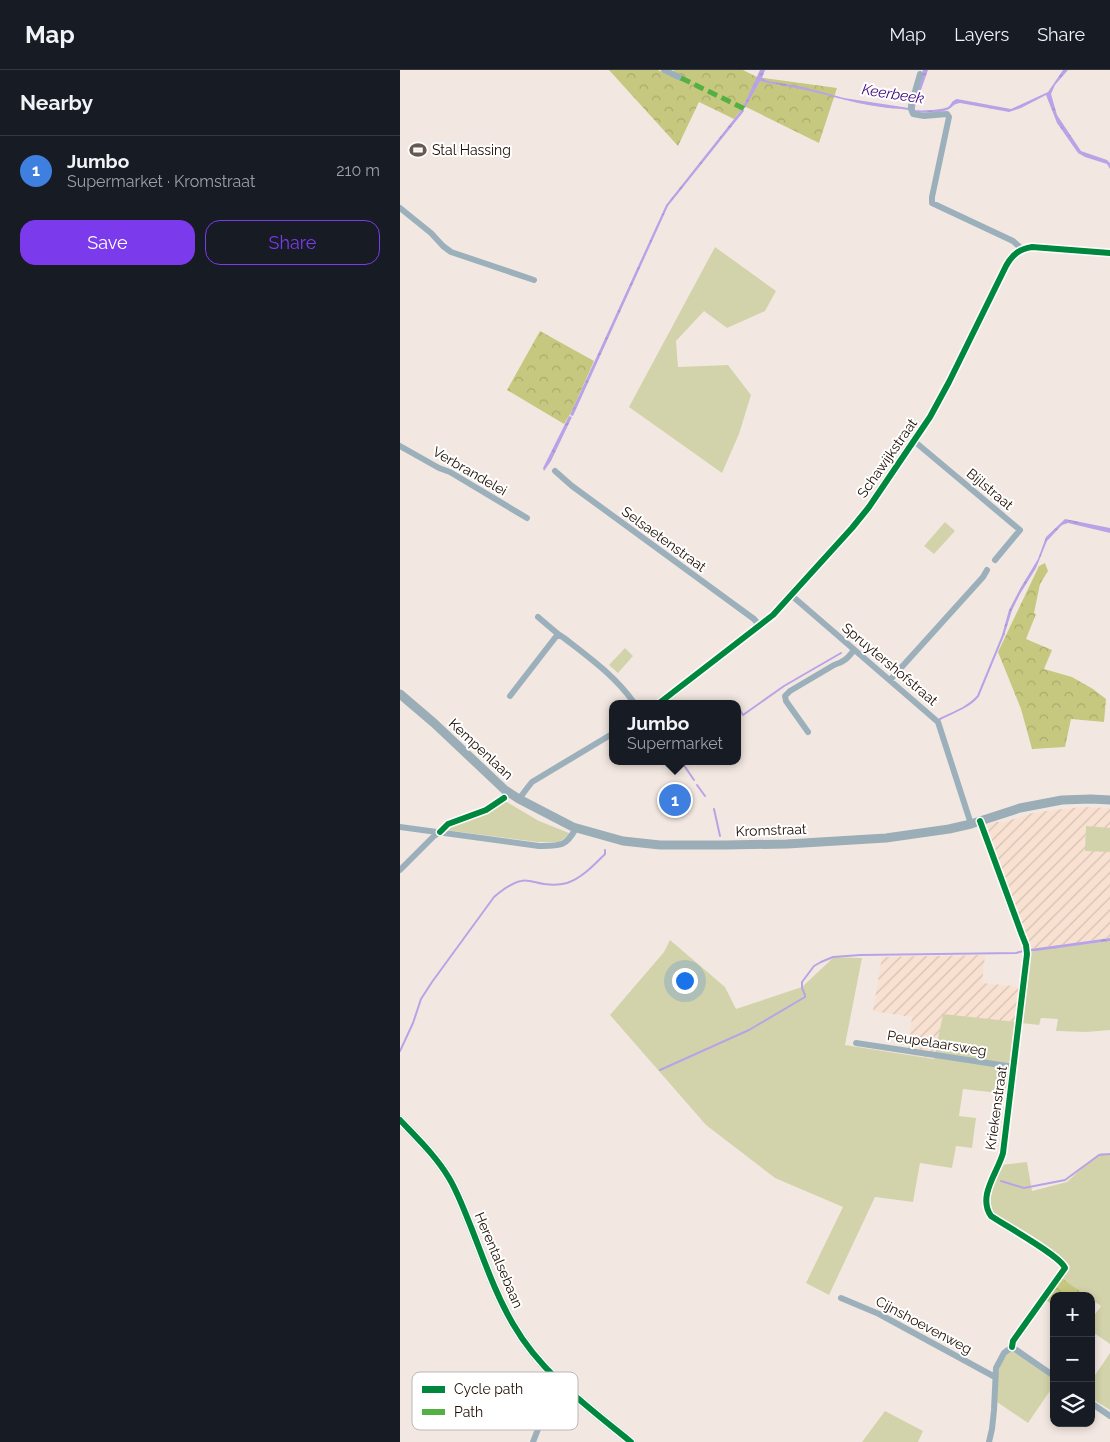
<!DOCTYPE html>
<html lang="en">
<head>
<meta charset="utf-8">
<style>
  :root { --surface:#171b24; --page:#20242c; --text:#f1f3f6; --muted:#9ea1a6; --line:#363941; --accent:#7c3aed }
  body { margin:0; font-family:Raleway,sans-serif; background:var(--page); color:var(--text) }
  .controls { position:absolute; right:15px; bottom:15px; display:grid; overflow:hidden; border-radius:10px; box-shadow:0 2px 8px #0003 }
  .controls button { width:45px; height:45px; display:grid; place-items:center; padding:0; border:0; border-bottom:1px solid var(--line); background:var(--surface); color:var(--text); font:25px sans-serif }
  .you { position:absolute; left:284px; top:910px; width:18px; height:18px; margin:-12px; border:4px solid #fff; border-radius:50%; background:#1a73e8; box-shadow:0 0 0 8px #1a73e833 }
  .badge { display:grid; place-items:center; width:32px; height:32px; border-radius:50%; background:var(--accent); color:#fff; font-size:16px; font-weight:700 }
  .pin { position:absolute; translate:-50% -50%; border:2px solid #fff; box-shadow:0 1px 5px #0006 }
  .popup { position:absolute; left:209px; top:630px; width:132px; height:65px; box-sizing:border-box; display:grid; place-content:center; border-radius:10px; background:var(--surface); filter:drop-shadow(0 1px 4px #0005); font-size:16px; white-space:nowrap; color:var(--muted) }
  .popup b { font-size:19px; color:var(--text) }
  .popup::after { content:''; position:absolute; left:50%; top:100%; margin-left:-10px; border:10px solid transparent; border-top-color:var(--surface) }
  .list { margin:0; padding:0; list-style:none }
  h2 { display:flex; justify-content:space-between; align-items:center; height:65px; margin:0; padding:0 20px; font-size:21px }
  h2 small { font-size:16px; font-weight:400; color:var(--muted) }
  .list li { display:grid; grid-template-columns:32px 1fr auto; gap:15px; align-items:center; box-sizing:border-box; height:70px; padding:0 20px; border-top:1px solid var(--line) }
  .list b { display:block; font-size:19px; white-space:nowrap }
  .list p { margin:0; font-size:16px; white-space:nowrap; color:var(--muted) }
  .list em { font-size:16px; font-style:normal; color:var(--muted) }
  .actions { display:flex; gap:10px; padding:15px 20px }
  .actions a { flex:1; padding:11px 0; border:1px solid var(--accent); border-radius:15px; text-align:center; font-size:18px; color:var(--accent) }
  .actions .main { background:var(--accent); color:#fff }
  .icon { flex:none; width:28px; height:28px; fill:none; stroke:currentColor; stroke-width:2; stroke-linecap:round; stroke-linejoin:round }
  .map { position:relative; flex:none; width:710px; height:1372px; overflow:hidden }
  header { display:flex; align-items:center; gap:30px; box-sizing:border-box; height:70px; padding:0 25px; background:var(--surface); border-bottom:1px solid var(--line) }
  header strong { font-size:24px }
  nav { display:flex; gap:28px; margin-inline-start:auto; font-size:18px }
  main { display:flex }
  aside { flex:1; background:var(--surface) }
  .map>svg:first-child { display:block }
  .industrial { fill:url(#industrial-furrows) }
  .grass { fill:#d3d3ab }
  .forest { fill:url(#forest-crowns) }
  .water { fill:url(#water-ripples) }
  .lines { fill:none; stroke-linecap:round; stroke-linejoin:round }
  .stream { stroke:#b9a3e7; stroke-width:2 }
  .street { stroke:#9cb0bb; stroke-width:6 }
  .secondary { stroke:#9badb6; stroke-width:9 }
  .quiet { stroke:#55b044; stroke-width:5; stroke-dasharray:10 5; stroke-linecap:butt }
  .cycleway-casing { stroke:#fff; stroke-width:9 }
  .cycleway { stroke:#00873e; stroke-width:6 }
  .labels { text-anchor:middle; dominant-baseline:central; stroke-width:4; stroke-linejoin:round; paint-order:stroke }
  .poi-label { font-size:14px; fill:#1f0e03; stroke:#fff; text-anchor:start }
  .street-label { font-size:14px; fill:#1f0e03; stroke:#fff }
  .water-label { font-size:15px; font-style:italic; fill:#3c007e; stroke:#fff }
  .key { fill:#fff; stroke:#bcb7b3; stroke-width:1 }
  .key-label { font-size:14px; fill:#1f0e03 }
</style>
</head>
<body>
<header>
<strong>Map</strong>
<nav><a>Map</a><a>Layers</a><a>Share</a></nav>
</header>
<main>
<aside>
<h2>Nearby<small></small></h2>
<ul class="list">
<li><span class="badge" style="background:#3f7fe0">1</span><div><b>Jumbo</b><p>Supermarket · Kromstraat</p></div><em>210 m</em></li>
</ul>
<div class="actions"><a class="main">Save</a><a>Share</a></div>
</aside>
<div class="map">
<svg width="710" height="1372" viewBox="0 0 710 1372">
  <defs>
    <pattern id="industrial-furrows" width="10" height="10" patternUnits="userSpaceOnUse" patternTransform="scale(1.25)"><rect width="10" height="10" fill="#f9e1d2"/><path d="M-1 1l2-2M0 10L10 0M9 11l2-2" fill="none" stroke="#d5c0b3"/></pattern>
    <pattern id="forest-crowns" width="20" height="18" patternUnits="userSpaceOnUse" patternTransform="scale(1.25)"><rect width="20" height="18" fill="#c7c87f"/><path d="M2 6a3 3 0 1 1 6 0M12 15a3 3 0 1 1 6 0" fill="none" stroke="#aaab6c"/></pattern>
    <pattern id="water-ripples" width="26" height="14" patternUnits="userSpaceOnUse" patternTransform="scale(1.25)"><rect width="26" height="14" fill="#b9a3e7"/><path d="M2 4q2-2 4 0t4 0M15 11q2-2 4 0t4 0" fill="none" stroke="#9f8bc4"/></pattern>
  </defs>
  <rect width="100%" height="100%" fill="#f3e8e1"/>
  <path class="industrial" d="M682 737 710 738V868L630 879 585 757V755L596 752H604L633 743 654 740Z
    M585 885 582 913 622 917 619 953 535 985 534 989 507 984 512 947 473 941 482 887Z"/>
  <path class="grass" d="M315 177 376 221 365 241 327 258 304 241 276 271 278 297 328 295 351 325 339 364 322 403 229 337Z
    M545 452 555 461 534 484 524 476Z
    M225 578 233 586 218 603 209 595Z
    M105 731 139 751 169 763V765L159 772H137L45 760 47 757 73 748Z
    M686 756 710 758V782L685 781Z
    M270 870 325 917 336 939 402 917 434 887 462 888 445 975 534 989 543 944 617 952 608 1024 563 1019 559 1046 576 1048 572 1078 556 1076 552 1098 520 1093 513 1132 475 1127 429 1225 406 1213 443 1137 375 1108 306 1055 210 945 264 882Z
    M710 871V960L686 962 656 961 658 949 641 948 639 955 621 953 631 881Z
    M701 1083 710 1084V1274L691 1261V1250L701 1236 691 1229V1226H687L662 1208 670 1196 594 1145C580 1131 595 1109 601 1095L627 1092 632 1121 667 1112 682 1098Z
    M613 1280 654 1309V1315L628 1353 597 1332C598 1313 594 1291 613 1280Z
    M710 1283V1340L691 1328V1311Z
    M485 1341 523 1361 518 1372H462Z"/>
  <path class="forest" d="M209 0H258L270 6 274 0H343L357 7 437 18 419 73 344 36 334 49 299 32 278 76Z
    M140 261 194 291 172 341 164 354 107 320Z
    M645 493 648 501 640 514 634 543 636 544 626 569 652 580 644 599 672 607 693 619 706 629 704 652 671 649 665 677 632 679 621 639 598 582 639 496Z
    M662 1208 687 1226H654V1235L646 1230Z"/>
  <path class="water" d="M360 0H365L362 8 368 11 404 17 444 28 509 38 508 40C499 38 490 39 481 37 450 33 421 22 390 17 380 15 370 14 360 11L345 38 343 37Z
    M523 0H528L515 37V40C521 41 542 40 548 37 552 34 551 31 557 29L611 39 648 22 663 0H668L655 15 651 24 657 45 681 81 707 90 710 93V99L707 94 685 87 678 83 657 53 646 25 621 38 609 42 560 33C553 34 554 36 549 39 541 44 523 43 514 42L513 36Z
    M342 39 344 41 268 136 173 346 170 345 266 135Z
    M169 346 172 347 151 391 144 401 143 398Z
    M665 449 710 458V463L668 453 662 455 647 471 636 498 620 524 612 540 604 566 602 565 609 540 621 517 638 489 646 467Z
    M710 868V871L636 881H631L630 879Z"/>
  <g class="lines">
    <path class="stream" d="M338 637 343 645 384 616 441 583
      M540 649C552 643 569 637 578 626L604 563
      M281 691 294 710
      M297 715 305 726
      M314 739 320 766
      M0 981 13 953 21 929 32 912 94 827C101 821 111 813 121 811 128 809 136 813 144 814 151 815 160 815 167 813 182 808 194 795 205 784V780
      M260 1000 349 960 405 927V925L402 918V912L414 896 421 892 433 887 460 885 616 883 623 881
      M601 1111 624 1118 665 1110 699 1085 710 1084"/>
    <path class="street" d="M264 0 281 8
      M520 4 511 35V39L513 44 524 46 547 44 549 47 532 127V133L613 171 622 179
      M0 138 31 163 43 176 51 182 134 210
      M514 371 620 460 595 490
      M0 376 39 398 50 402 127 448
      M155 401 172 416 354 549 359 555
      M391 525 538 652 571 754
      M138 547 158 564 164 568C190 588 215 606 235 634
      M490 610 583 507 587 500
      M110 626 158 564
      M258 634 373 545 452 458 469 437 530 347 549 312 606 196C612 185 619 179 632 177L710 183
      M408 662 386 631 385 626 390 621 434 595C444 592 448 588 454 580
      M119 729 128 717 132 712 212 664
      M580 751 622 865 626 875 627 884 603 1083C598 1102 577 1126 591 1146 604 1155 661 1186 665 1198L613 1271 612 1277
      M0 757 139 776C160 776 166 777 176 758
      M0 800 34 766 40 762
      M456 973 614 997
      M441 1228 479 1244 595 1307
      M612 1277 654 1306
      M691 1333 710 1346
      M133 1372 157 1310
      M589 1372 592 1359 594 1340 596 1298 604 1283 612 1277"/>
    <path class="secondary" d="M0 624 34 653 105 720 119 729 173 757 223 771 260 775H325L387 774 486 768 549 759 571 754 620 738 662 730 691 729 710 730
      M0 1050C17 1068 36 1086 49 1108 58 1123 64 1140 71 1157 84 1190 95 1223 113 1254 141 1303 188 1337 231 1372"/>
    <path class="quiet" d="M281 8 345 39"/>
    <g class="cycleway-casing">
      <path id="cycleway" d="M258 634 373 545 452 458 469 437 530 347 549 312 606 196C612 185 619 179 632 177L710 183
        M580 751 622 865 626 875 627 884 603 1083C598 1102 577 1126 591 1146 604 1155 661 1186 665 1198L613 1271 612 1277
        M40 762 48 754 86 740 104 728
        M0 1050C17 1068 36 1086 49 1108 58 1123 64 1140 71 1157 84 1190 95 1223 113 1254 141 1303 188 1337 231 1372"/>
    </g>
    <use href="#cycleway" class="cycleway"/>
  </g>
  <defs>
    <g id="stadium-bare" transform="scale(1.35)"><path d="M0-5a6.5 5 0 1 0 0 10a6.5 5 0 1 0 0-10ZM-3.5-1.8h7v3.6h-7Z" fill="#695a51" stroke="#fff" stroke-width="2.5" paint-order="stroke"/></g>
  </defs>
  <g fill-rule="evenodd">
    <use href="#stadium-bare" x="18" y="80"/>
  </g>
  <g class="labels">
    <g class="poi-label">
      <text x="32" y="80">Stal Hassing</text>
    </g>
    <g class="street-label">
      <text transform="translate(487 388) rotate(-55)">Schawijkstraat</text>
      <text transform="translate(70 401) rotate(30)">Verbrandelei</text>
      <text transform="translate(590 419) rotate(40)">Bijlstraat</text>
      <text transform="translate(264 469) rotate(36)">Selsaetenstraat</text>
      <text transform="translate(490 594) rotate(40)">Spruytershofstraat</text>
      <text transform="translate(81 679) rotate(43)">Kempenlaan</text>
      <text transform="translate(371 760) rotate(-2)">Kromstraat</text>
      <text transform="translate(537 973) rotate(9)">Peupelaarsweg</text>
      <text transform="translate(596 1038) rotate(-82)">Kriekenstraat</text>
      <text transform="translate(99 1190) rotate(67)">Herentalsebaan</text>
      <text transform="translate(524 1255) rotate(28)">Cijnshoevenweg</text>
    </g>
    <g class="water-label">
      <text transform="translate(493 24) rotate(9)">Keerbeek</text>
    </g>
  </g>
  <rect x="12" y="1302" width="166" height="58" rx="8" class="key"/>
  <rect x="22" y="1316" width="23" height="7" fill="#00873e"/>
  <rect x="22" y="1339" width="23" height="6" fill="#55b044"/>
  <g class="key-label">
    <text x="54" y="1324">Cycle path</text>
    <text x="54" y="1347">Path</text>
  </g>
</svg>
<div class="controls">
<button>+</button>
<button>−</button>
<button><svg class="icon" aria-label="layers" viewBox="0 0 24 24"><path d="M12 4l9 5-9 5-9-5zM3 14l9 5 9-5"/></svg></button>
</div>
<div class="you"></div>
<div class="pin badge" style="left:275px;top:730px;background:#3f7fe0">1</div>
<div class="popup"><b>Jumbo</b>Supermarket</div>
</div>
</main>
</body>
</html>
